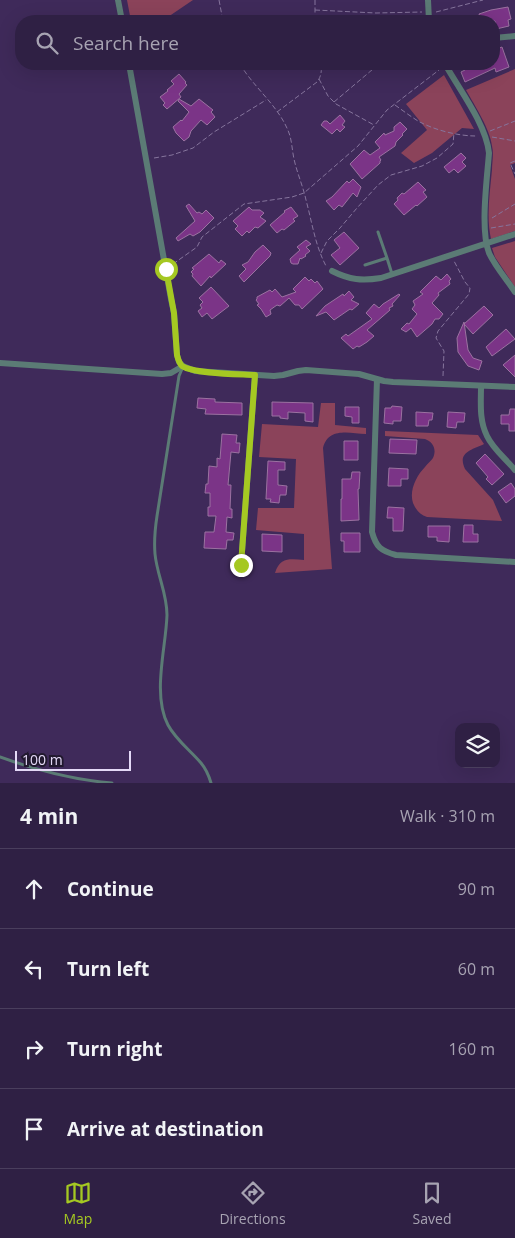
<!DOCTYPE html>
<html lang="en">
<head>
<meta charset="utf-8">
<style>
  :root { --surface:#2f2044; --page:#37284b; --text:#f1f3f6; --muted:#a7a3b2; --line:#4a3e5d; --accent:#a5c822 }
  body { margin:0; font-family:"Open Sans",sans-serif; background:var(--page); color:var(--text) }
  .controls { position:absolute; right:15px; bottom:15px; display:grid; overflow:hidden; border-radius:10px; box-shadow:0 5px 20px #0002 }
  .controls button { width:45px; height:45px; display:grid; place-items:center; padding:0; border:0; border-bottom:1px solid var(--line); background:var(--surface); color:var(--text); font:25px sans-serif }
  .scale { position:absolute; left:15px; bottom:12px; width:116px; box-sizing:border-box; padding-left:5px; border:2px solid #e4d9f7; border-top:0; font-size:14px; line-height:18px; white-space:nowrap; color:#e4d9f7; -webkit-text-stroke:4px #21192e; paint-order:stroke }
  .stop { position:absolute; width:15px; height:15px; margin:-11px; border:4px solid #a5c822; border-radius:50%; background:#fff }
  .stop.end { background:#a5c822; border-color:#fff; box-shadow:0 1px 5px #0008 }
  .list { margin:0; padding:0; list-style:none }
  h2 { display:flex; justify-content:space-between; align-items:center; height:65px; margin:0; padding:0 20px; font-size:21px }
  h2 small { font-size:16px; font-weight:400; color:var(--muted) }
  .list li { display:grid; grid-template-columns:32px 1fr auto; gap:15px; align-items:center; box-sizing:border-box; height:80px; padding:0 20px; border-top:1px solid var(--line) }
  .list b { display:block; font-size:19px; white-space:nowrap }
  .list em { font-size:16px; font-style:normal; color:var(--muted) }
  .icon { flex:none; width:28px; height:28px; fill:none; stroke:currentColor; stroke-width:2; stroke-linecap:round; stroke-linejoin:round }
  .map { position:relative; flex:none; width:515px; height:783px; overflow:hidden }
  .search { position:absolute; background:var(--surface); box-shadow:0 5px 20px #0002; left:15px; right:15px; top:15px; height:55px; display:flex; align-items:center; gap:12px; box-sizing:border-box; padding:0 18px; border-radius:20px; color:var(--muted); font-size:19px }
  .sheet { height:385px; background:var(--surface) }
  nav { display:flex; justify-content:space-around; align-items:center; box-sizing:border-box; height:70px; border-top:1px solid var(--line); background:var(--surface); font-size:14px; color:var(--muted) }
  nav a { display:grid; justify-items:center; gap:2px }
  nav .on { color:var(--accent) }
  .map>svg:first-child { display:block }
  .green { fill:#8b435a }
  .building { fill:#7b3487; stroke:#9b72a1 }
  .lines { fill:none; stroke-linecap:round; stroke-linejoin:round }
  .path { stroke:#86759d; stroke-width:1; stroke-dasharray:5 2.5; stroke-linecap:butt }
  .service { stroke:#5b7b75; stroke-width:3 }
  .minor { stroke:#5b7b75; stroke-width:6 }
  .route { stroke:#a5c822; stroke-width:6 }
</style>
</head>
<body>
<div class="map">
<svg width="515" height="783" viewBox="0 0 515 783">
  <rect width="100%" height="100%" fill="#3f2a5a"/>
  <path class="green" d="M127 0H193L162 21H131Z
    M515 69V163L510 165 515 179V231L491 239C486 217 490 192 492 170 492 162 494 154 492 146 490 129 475 106 466 90Z
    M444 75 474 129 462 128 432 153 414 163 401 153 427 130 406 104Z
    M515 241V287L495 257 492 248Z
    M321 403H335V425L366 428V434C349 433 328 427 323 448L332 569 275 573C280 557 290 559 304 560V534L256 530 258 508H294L296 459 259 457 262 424 318 427Z
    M385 431 478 435 484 444C472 450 457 452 465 469L493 500 502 521 427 517C420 515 416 510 413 503 409 491 416 476 425 467 427 464 431 461 433 458 437 449 433 442 425 439L385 436Z"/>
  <path class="building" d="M508 7 511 19 508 20 509 26 496 29 495 21H481L479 14 491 10Z
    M502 47 509 67 496 72 495 68 465 82 461 72 465 70 463 67 470 64H472L473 66 477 64H494V50Z
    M179 74 186 82 185 83 187 85 179 94 181 97 167 109 163 105 165 103 160 97 168 91 167 90 174 84 171 81Z
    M179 99 191 106 199 99 213 110 211 112 215 117 207 125 201 120 191 131 189 137 184 141 176 133 173 127 181 120 182 121 189 112 178 101Z
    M340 115 345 121 342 125 345 127 340 132 337 129 332 134 321 125 324 121H327L330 124Z
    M400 122 407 129 402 134 403 135 396 142 395 146 379 157 381 160 380 161V163L362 179 350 164 364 150 370 155 380 148 375 142 384 133 385 135 394 131V127Z
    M461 153 466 158 462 162 466 166 458 173 454 169 449 173 444 167Z
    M353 179 361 187 357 197 353 193 342 207 339 205 334 210 326 201 332 197 347 181 349 183Z
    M418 182 426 190 423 192 427 197 417 206 416 205 404 215 394 204 398 200 397 198 402 193 404 194Z
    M189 204 197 213 199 212 202 214 206 210 214 218 200 232 193 236 190 234 178 241 176 238 195 221 186 206Z
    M249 207 252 210H260L264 213 260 217 266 221 258 228 255 227 249 233 247 231 242 236 235 229 238 226 233 221Z
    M291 207 298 216 293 219 295 221 284 230 282 229 277 233 270 225 285 212 284 211Z
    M344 232 359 248 340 265 331 255 340 248 334 240Z
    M306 240 311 244 306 247 310 251 305 255 306 256 301 259 300 258 298 264H293L291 263 290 259 300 250 297 247Z
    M263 245 271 253 270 256 244 282 239 276 246 269 242 265 248 262 255 252Z
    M209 254 219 263 221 260 226 264 211 278 210 276 201 286 192 276 193 274 191 272 194 269 192 268Z
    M447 274 451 279 449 281 450 284 438 293 439 295 432 303 443 314 439 319H435L432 324 417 337 411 328 406 332 401 329 407 323 409 324 417 314 412 309 415 305 413 301 423 294 420 292 436 276 441 280Z
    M305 277 309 281 311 279 315 283 317 281 323 289 302 309 299 305H295L289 298 280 306 277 305 270 310 271 314 266 317 261 309 257 305 259 304 256 300 257 299V297L270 290 272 292 275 289 282 297 296 292 293 289Z
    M211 287 229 306 212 319 207 313 202 317 198 311 202 308 200 305 203 302 199 298Z
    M349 291 354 297 351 300 359 304 352 310 350 309 334 320 326 312 316 316 325 306 343 294 344 296Z
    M399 294 400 295 392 304 393 306 389 308 390 310 367 330 374 336 367 342 359 347 357 346 353 349 341 338 346 334 348 336 372 319 366 313 374 304 379 308 383 304Z
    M484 306 493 315 473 334 464 324Z
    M464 322 468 350 473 358 482 361 479 370 468 366 458 352 457 338Z
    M506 329 515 339 492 356 486 347Z
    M515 355V377L503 365Z
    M198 398 215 399V402L242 403V415L205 414 206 409 197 408Z
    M272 402 313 403V422L305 421V413L288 412V419L280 418V416H272Z
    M392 406 402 407 401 421H393V424L384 423 385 408H391Z
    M345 407H359V423H352V417L345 416Z
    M510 409H515V431H509V424H501V415H509Z
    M416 412 433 413 432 420H429L428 426H416Z
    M448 412 465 413 464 422H457L456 428 447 427Z
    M222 434 237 435 236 443H240L239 453 231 452 228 485H231L230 509H232V518L227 517 226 532 234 533 233 540H227L226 549 204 548 205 532H214L216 516H208V507H210V493H205L206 484H208L209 466 217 467V458L220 459Z
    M390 439 417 440 416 454 389 453Z
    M344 441H358V460H344Z
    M485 454 504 474 492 485 486 479 488 477 476 463Z
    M268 461 285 462V470H278V485L287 486 286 495H280L279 503 270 502 271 499H266Z
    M389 468 408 469V479H401V486H388Z
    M352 472H360L359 489H358L359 520 341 521V499H342V479H351Z
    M511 483 515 489V496L506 503 498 492Z
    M388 507 404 508 403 531H393V518H387Z
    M464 525H473V534H478V542H463Z
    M428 526H450L449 542 437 541V537H428Z
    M341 533H360V552H344V541H341Z
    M262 534 282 535V552L262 551Z"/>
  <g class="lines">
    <path class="path" d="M219 0 223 21
      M315 0V21
      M315 10 376 13 422 12
      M436 12 483 0
      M240 64C254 88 279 106 289 133 292 141 292 150 294 159 297 173 303 186 306 200 312 222 315 245 326 266
      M319 79 328 96 336 104 374 125
      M334 102 379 64
      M395 105C402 110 410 116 418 121 434 130 458 136 476 136
      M277 112 317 82C321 77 322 71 321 64
      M490 131 515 121
      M492 137 515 141
      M154 158 172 155 193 148 214 132 266 100
      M515 161 510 163 515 174
      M492 218 515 204
      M491 228 515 224
      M321 253 327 241 340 228 357 208 378 185 391 175 422 166 437 158 453 144 454 133
      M173 264 197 247 202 237 244 204 292 197 304 193 358 146 387 110 439 70
      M443 376 444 351 436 338 438 331 469 294 470 288 465 282 454 261"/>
    <path class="service" d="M378 232 387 258
      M365 265 387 258 392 274
      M182 369 179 376 157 516C155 529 154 542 155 554 157 575 167 593 167 615 166 648 152 694 168 725 176 740 190 750 201 763 206 769 209 776 211 783
      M0 757C36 770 74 780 112 783"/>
    <path class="minor" d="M118 0 122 21
      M428 0 429 21
      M494 38 515 36
      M129 64 171 299 174 313 177 355 179 362 183 366 195 371 274 376 283 375 298 371 306 370 359 374 384 381 393 382 515 387
      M445 64C459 89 486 124 489 153 487 179 480 230 489 253 495 266 507 280 515 292
      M332 271C350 280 362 281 381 278L515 234
      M0 363 162 374 171 373 183 366
      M377 379 372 532C376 547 381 551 396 555L515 562
      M481 386C481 403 479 420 487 436 493 449 506 459 515 470
      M241 565 255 375"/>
  </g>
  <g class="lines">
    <path class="route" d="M166 269 174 313 177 355C178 359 179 363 182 366 194 374 239 374 255 375L241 565"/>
  </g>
</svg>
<div class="controls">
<button><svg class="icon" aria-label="layers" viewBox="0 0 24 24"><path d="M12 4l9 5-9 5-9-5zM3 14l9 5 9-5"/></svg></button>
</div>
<div class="scale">100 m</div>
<div class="stop" style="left:166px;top:269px"></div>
<div class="stop end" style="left:241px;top:565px"></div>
<div class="search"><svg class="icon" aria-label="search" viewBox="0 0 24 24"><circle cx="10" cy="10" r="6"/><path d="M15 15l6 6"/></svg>Search here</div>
</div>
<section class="sheet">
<h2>4 min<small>Walk · 310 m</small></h2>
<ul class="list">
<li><svg class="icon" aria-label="ahead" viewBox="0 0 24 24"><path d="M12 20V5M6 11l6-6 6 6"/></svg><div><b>Continue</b></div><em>90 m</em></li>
<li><svg class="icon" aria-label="left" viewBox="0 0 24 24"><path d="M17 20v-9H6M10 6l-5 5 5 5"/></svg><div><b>Turn left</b></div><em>60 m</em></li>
<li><svg class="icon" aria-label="right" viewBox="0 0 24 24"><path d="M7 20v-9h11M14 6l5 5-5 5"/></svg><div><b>Turn right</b></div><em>160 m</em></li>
<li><svg class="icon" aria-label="arrive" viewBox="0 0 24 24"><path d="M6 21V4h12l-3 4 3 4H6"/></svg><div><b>Arrive at destination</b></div></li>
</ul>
</section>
<nav>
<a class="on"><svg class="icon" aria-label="map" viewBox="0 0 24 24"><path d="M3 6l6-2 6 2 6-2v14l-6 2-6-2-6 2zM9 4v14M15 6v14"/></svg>Map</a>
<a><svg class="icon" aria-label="directions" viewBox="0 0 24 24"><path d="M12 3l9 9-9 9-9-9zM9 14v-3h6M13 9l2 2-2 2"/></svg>Directions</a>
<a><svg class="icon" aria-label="saved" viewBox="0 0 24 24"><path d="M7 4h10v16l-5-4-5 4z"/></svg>Saved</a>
</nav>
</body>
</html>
